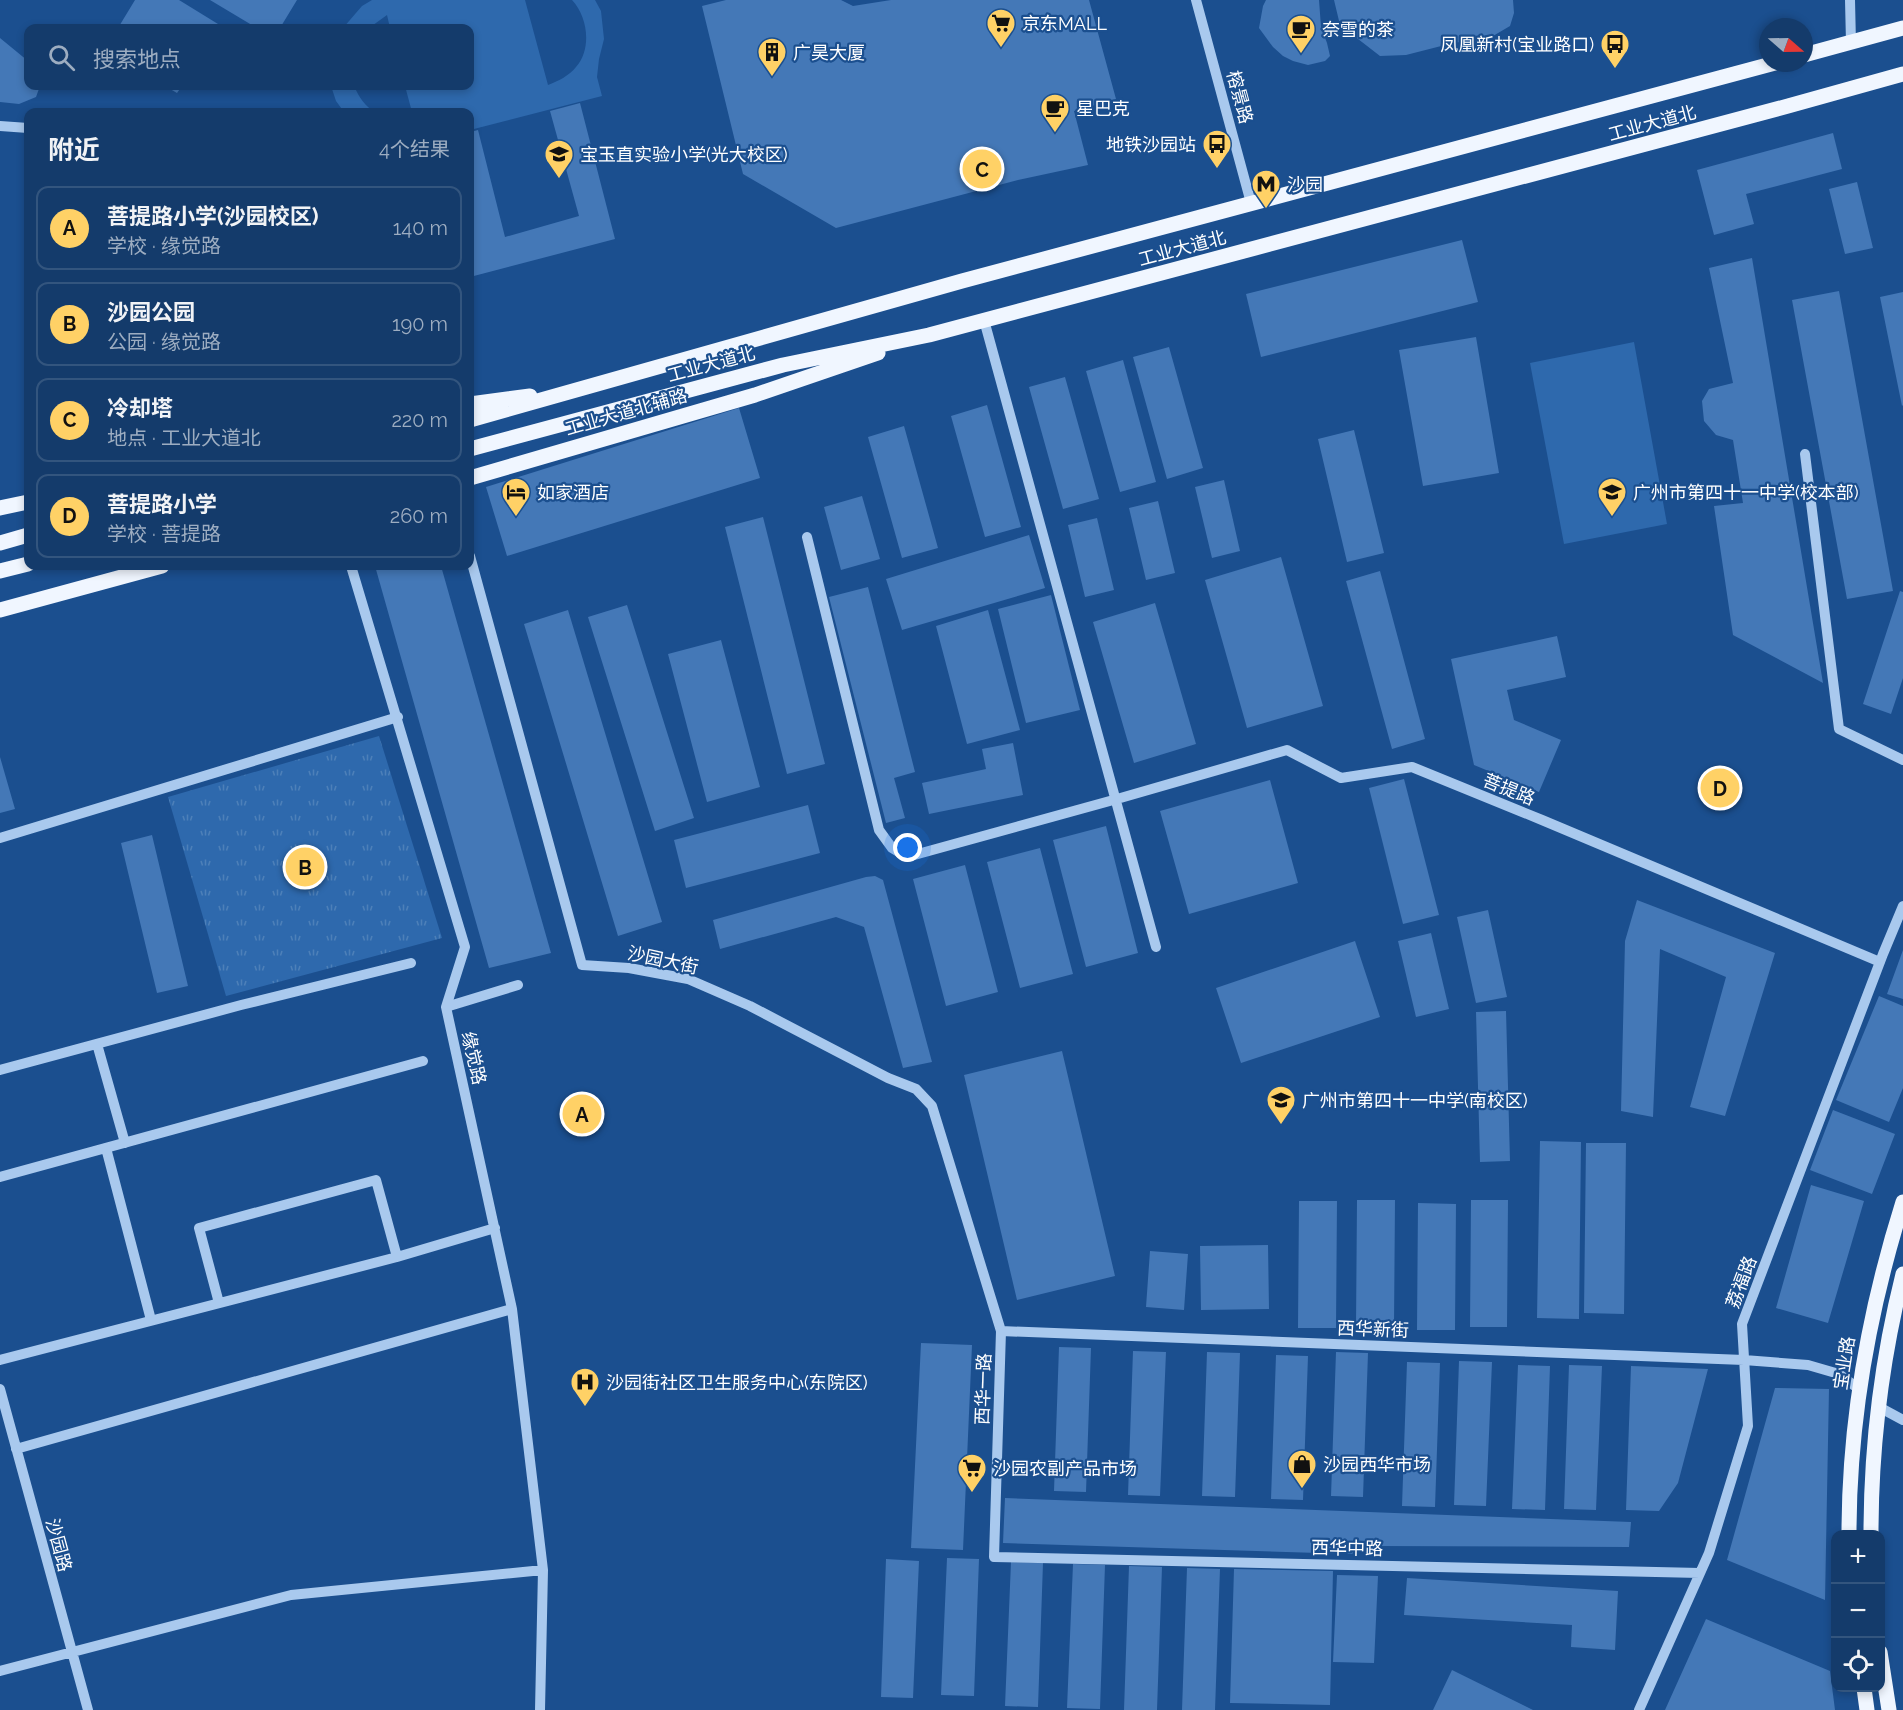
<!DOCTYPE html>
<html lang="zh">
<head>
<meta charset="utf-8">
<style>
  :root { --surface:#143b6b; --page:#214673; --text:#f1f3f6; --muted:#9dadc1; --line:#33557e; --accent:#ffd166 }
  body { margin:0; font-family:Raleway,"Noto Sans SC",sans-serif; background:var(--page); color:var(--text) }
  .controls { position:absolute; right:18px; bottom:18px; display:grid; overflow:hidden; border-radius:12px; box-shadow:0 3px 9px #0003 }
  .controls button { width:54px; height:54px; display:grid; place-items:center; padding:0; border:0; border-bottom:2px solid var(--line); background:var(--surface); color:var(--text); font:30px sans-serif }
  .compass { position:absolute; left:1759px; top:18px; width:54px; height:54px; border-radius:50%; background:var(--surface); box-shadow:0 3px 9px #0003; rotate:110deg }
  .you { position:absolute; left:908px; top:848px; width:21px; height:21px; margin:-15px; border:4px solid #fff; border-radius:50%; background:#1a73e8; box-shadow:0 0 0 9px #1a73e833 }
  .badge { display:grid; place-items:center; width:39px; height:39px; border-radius:50%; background:var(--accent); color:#111; font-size:20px; font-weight:700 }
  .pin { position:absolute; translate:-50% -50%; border:3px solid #fff; box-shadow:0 2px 6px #0006 }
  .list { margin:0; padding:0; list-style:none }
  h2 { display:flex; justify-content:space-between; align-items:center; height:78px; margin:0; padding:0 24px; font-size:26px }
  h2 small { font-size:20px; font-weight:400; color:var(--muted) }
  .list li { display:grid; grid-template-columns:39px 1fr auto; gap:18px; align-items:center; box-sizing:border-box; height:84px; margin:0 12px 12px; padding:0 12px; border:2px solid var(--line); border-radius:12px }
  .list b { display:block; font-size:22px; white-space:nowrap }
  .list p { margin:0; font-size:20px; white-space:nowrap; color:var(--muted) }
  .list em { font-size:20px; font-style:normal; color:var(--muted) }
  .icon { flex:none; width:33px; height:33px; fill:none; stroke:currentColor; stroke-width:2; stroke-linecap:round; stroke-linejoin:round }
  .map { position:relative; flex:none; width:1903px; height:1710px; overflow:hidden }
  .search { position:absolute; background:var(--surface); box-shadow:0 3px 9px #0003; left:24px; top:24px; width:450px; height:66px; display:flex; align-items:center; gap:15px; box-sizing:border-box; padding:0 21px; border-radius:12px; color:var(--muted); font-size:22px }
  .panel { position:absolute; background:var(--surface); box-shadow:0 3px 9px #0003; left:24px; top:108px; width:450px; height:462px; border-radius:12px }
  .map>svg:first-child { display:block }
  .park { fill:url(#park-tufts) }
  .pitch { fill:#2e69ad }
  .building { fill:#4478b7 }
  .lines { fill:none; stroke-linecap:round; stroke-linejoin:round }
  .minor { stroke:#a9c9ee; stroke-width:10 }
  .major { stroke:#f0f6ff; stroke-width:15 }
  .labels { text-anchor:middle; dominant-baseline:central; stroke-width:4.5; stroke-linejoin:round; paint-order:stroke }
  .poi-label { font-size:18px; fill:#fff; stroke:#1b4f8f; text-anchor:start }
  .street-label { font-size:18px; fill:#fff; stroke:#1b4f8f }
</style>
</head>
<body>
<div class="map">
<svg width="1903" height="1710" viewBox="0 0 1903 1710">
  <defs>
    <pattern id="park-tufts" width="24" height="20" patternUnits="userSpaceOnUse" patternTransform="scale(1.5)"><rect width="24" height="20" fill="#2e69ad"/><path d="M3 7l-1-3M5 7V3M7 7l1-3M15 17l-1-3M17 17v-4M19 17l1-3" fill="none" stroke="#4d80b9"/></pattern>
  </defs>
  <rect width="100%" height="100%" fill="#1b4f8f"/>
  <path class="park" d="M379 736 442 938 226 996 168 797Z"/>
  <path class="pitch" d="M372 0H525L548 85C558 81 569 76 576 67 592 49 588 17 572 0H595L601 11 604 39 599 59 597 77 602 96 470 130V112H412L405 86H470V28H390L387 15 369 28H343L362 6Z
    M331 86H354C359 97 365 107 376 112H344L336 101Z
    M1634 342 1667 524 1564 544 1530 363Z"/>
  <path class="building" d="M135 0H179L218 24 216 28H118Z
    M210 0H297L280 28H257Z
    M726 0H841L853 6 891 0H1089L1116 99 1074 111 1088 165 1018 180 836 228 743 174 702 6Z
    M1266 0H1319L1321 27 1327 43 1330 56 1325 61 1308 65 1293 61 1283 56 1273 47 1259 28 1263 6Z
    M1334 0H1513L1514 13 1510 26 1493 36 1449 44 1406 55 1380 56 1340 25Z
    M0 38 28 61V86H40L36 97 19 104 0 102Z
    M165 86H182L177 93Z
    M580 103 615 239 470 277V246L474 245 470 227V132L478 130 505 237 579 216 550 111Z
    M1833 133 1842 169 1746 194 1754 224 1714 235 1697 170Z
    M1857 182 1873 248 1845 254 1829 189Z
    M1462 240 1478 302 1261 357 1246 294Z
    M1752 258 1823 683 1733 635 1714 506 1743 503 1733 440 1716 435 1704 421 1702 401 1709 389 1733 383 1709 268Z
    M1839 291 1893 591 1847 599 1792 300Z
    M1903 292V405L1902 406 1880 297Z
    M1476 337 1499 473 1423 486 1399 350Z
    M1169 347 1203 468 1167 479 1133 357Z
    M1123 360 1156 482 1120 492 1086 371Z
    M1065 377 1099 499 1063 509 1029 387Z
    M987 405 1021 527 985 537 951 416Z
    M739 408 760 478 507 556 486 487Z
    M904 426 938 548 902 558 868 437Z
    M1354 430 1384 553 1347 562 1318 439Z
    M1224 480 1240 551 1212 558 1195 487Z
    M862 496 880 559 841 570 824 507Z
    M1158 501 1175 573 1146 580 1129 508Z
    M763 517 825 764 787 774 725 527Z
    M1097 518 1114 590 1085 597 1068 525Z
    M1029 535 1045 588 902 630 886 579Z
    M1281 557 1323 706 1247 728 1205 580Z
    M375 566H441L551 953 489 968Z
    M1380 571 1425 739 1392 749 1346 581Z
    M868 587 915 772 894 778 905 818 886 823 829 597Z
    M1900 591 1903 592V678L1891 714 1863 704Z
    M1051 595 1080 710 1026 723 998 609Z
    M1155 603 1196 744 1134 763 1093 622Z
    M627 605 694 818 655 831 588 617Z
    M568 610 662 922 618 936 524 624Z
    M988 610 1020 730 967 744 936 626Z
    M1557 636 1566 677 1507 690 1514 720 1561 740 1539 792 1474 765 1451 659Z
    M721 640 760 787 707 802 668 654Z
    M1013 743 1023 795 929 814 922 783 986 769 982 749Z
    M0 757 15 809 0 813Z
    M1404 779 1439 915 1403 924 1369 788Z
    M1270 780 1298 883 1189 914 1160 811Z
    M808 805 820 853 686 888 674 840Z
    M1106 826 1138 953 1086 967 1053 840Z
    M152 835 188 986 157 993 121 843Z
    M1040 848 1073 974 1020 988 987 862Z
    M965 865 998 992 946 1006 913 879Z
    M875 876 883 880 932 1062 903 1068 864 927 836 917 720 949 713 920 866 877Z
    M1637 900 1775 953 1725 1116 1690 1107 1726 977 1660 949 1653 1117 1621 1111 1625 941Z
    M1488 910 1507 997 1476 1003 1457 917Z
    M1431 933 1449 1009 1416 1017 1398 941Z
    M1355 941 1380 1017 1241 1063 1216 988Z
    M1903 950V999L1887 994Z
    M1879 996 1903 1006V1088L1889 1122 1836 1100Z
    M1506 1011 1510 1161 1480 1162 1476 1012Z
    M1062 1051 1115 1276 1017 1300 964 1075Z
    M1833 1110 1895 1134 1872 1194 1810 1170Z
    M1540 1141 1581 1142 1579 1319 1537 1318Z
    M1586 1143H1626L1624 1314 1584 1313Z
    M1811 1185 1864 1201 1828 1323 1776 1308Z
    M1357 1200H1395L1394 1327H1356Z
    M1471 1200H1508L1507 1327H1470Z
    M1299 1201H1337L1336 1328H1298Z
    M1418 1203 1456 1204 1455 1330H1417Z
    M1268 1245 1269 1309 1201 1310 1200 1246Z
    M1150 1251 1188 1254 1184 1310 1146 1307Z
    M921 1343 972 1345 963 1550 911 1548Z
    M1059 1347 1091 1348 1086 1492 1054 1491Z
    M1133 1351 1166 1352 1160 1496 1128 1495Z
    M1207 1352 1240 1353 1235 1497 1202 1496Z
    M1336 1352 1368 1353 1363 1497 1331 1496Z
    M1276 1355 1308 1356 1303 1500 1271 1499Z
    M1459 1361 1492 1362 1486 1506 1454 1505Z
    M1407 1362 1440 1363 1435 1507 1402 1506Z
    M1518 1365 1550 1366 1545 1510 1512 1509Z
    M1569 1365 1602 1366 1596 1510 1564 1509Z
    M1631 1366 1708 1369 1678 1483 1659 1511 1626 1510Z
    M1775 1388 1829 1389 1825 1600 1727 1560Z
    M1005 1498 1631 1522 1629 1547 1373 1546 1351 1554 1003 1543Z
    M947 1558 979 1559 974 1696 941 1695Z
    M886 1559 919 1561 913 1698 881 1697Z
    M1011 1562 1043 1563 1038 1707 1005 1706Z
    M1073 1564 1105 1565 1100 1709 1067 1708Z
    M1129 1566 1162 1567 1157 1710H1124Z
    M1187 1568 1220 1569 1215 1710H1182Z
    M1234 1569 1333 1571 1330 1705 1230 1703Z
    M1337 1575 1378 1576 1374 1663 1333 1662Z
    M1407 1578 1618 1591 1615 1650 1571 1647 1572 1625 1404 1615Z
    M1706 1619 1830 1671 1835 1710H1665Z
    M1452 1670 1533 1710H1433Z"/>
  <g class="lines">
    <path class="minor" d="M1196 0 1251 203
      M1850 0 1851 43
      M0 126 28 128
      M984 320 1156 947
      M1805 454 1839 729 1903 760
      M807 537 879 830 892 848 907 857 1117 799 1287 750 1341 778 1412 767 1542 820 1880 962
      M470 556 582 965 629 968 688 979 750 1006 888 1078 916 1089 932 1106 1001 1331 994 1557 1700 1573
      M351 566 465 947 446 1007 512 1309 543 1570 540 1710
      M0 838 398 717
      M446 1007 518 985
      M97 1044 125 1143
      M0 1070 241 1005 411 963
      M106 1148 151 1320
      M0 1177 423 1061
      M219 1303 199 1228 376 1180 397 1257
      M1001 1331 1744 1360 1808 1365 1839 1374 1860 1390
      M0 1360 397 1257 495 1228
      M0 1389 88 1710
      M1877 1406 1903 1420
      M16 1449 512 1309
      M0 1671 291 1595 543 1570
      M1639 1710 1709 1553 1748 1426 1742 1324 1883 954 1903 906"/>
    <path class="major" d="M1804 55 1903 28
      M470 404 530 396
      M470 420 962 281 1775 63
      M470 449 783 365 929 335 1788 106 1903 74
      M470 478 755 395 878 353
      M0 508 28 502
      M0 543 28 535
      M0 571 28 564
      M0 610 162 566
      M1849 1534C1849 1421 1869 1310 1903 1202
      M1871 1534C1871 1445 1881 1362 1903 1274
      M1880 1652 1889 1710
      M1864 1688 1867 1710"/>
  </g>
  <defs>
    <g id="supermarket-pin" transform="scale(1.5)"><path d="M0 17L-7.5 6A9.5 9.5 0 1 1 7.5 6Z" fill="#ffd166" stroke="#1b4f8f"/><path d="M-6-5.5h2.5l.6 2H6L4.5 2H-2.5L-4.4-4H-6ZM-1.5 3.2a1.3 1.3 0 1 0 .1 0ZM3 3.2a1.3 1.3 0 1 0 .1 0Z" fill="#111"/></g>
    <g id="cafe-pin" transform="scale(1.5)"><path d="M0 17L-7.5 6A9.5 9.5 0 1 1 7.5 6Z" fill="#ffd166" stroke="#1b4f8f"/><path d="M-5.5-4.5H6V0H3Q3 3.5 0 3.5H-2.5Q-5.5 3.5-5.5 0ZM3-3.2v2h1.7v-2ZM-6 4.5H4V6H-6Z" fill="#111"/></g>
    <g id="bus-pin" transform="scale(1.5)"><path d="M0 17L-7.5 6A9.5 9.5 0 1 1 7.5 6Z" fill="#ffd166" stroke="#1b4f8f"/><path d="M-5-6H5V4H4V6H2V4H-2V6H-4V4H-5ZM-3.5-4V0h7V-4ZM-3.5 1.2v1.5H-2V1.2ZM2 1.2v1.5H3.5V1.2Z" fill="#111"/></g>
    <g id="building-pin" transform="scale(1.5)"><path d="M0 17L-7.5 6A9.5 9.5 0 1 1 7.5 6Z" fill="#ffd166" stroke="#1b4f8f"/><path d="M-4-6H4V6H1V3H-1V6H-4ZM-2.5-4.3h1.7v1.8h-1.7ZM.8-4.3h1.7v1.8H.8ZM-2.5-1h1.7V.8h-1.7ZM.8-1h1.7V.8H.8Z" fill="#111"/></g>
    <g id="school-pin" transform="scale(1.5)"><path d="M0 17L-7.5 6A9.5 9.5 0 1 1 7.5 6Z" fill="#ffd166" stroke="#1b4f8f"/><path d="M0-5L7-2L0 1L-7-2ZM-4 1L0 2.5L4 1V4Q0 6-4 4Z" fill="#111"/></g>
    <g id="metro-pin" transform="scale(1.5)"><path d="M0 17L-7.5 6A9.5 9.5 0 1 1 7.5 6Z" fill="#ffd166" stroke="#1b4f8f"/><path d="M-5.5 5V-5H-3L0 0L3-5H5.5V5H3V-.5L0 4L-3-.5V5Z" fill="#111"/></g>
    <g id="hotel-pin" transform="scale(1.5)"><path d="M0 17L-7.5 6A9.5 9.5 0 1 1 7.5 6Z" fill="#ffd166" stroke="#1b4f8f"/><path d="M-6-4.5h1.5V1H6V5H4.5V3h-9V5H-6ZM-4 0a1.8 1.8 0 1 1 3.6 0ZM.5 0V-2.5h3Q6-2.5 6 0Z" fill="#111"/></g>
    <g id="hospital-pin" transform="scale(1.5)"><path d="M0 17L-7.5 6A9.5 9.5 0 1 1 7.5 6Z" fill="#ffd166" stroke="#1b4f8f"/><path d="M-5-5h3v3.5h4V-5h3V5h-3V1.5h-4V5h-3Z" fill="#111"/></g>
    <g id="shop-pin" transform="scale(1.5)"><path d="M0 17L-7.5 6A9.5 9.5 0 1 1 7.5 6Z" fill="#ffd166" stroke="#1b4f8f"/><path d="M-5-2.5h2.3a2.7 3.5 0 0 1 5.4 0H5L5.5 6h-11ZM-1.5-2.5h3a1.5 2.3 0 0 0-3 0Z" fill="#111"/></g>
  </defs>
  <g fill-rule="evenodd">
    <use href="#supermarket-pin" x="1001" y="23"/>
    <use href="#cafe-pin" x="1301" y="29"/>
    <use href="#bus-pin" x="1615" y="44"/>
    <use href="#building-pin" x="772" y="52"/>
    <use href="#cafe-pin" x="1055" y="108"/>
    <use href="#bus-pin" x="1217" y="144"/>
    <use href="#school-pin" x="559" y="154"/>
    <use href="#metro-pin" x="1266" y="184"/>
    <use href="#hotel-pin" x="516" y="492"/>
    <use href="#school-pin" x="1612" y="492"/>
    <use href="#school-pin" x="1281" y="1100"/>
    <use href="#hospital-pin" x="585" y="1382"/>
    <use href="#shop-pin" x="1302" y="1464"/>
    <use href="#supermarket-pin" x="972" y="1468"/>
  </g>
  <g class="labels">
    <g class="poi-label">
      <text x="1022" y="23">京东MALL</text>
      <text x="1322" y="29">奈雪的茶</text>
      <text x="1594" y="44" text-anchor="end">凤凰新村(宝业路口)</text>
      <text x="793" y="52">广昊大厦</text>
      <text x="1076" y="108">星巴克</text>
      <text x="1196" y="144" text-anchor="end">地铁沙园站</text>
      <text x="580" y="154">宝玉直实验小学(光大校区)</text>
      <text x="1287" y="184">沙园</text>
      <text x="537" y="492">如家酒店</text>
      <text x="1633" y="492">广州市第四十一中学(校本部)</text>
      <text x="1302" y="1100">广州市第四十一中学(南校区)</text>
      <text x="606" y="1382">沙园街社区卫生服务中心(东院区)</text>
      <text x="1323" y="1464">沙园西华市场</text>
      <text x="993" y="1468">沙园农副产品市场</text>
    </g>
    <g class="street-label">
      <text transform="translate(1240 97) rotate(75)">榕景路</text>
      <text transform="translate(1652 123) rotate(-15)">工业大道北</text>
      <text transform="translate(1182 248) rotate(-15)">工业大道北</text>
      <text transform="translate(711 364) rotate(-15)">工业大道北</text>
      <text transform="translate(626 412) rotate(-16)">工业大道北辅路</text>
      <text transform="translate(1509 789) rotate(22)">菩提路</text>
      <text transform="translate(663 960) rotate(12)">沙园大街</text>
      <text transform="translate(474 1058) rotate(77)">缘觉路</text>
      <text transform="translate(1741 1282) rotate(-69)">荔福路</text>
      <text transform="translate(1373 1329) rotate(2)">西华新街</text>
      <text transform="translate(1844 1363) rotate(-81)">宝业路</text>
      <text transform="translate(983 1389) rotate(-88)">西华一路</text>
      <text transform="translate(59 1545) rotate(75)">沙园路</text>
      <text transform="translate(1347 1548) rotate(1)">西华中路</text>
    </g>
  </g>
</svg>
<div class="controls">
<button>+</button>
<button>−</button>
<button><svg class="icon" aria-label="locate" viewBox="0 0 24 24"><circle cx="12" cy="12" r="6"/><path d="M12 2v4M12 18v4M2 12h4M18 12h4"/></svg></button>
</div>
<svg class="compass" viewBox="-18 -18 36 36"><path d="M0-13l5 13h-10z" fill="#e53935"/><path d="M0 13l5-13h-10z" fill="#9dadc1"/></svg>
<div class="you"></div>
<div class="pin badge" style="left:582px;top:1114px">A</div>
<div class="pin badge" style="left:305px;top:867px">B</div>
<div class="pin badge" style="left:982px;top:169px">C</div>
<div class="pin badge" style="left:1720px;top:788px">D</div>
<div class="search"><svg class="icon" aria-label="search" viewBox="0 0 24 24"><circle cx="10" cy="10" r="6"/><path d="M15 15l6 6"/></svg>搜索地点</div>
<section class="panel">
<h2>附近<small>4个结果</small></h2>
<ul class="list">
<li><span class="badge">A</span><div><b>菩提路小学(沙园校区)</b><p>学校 · 缘觉路</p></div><em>140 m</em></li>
<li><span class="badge">B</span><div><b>沙园公园</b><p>公园 · 缘觉路</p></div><em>190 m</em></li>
<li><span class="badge">C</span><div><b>冷却塔</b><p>地点 · 工业大道北</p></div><em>220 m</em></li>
<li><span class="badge">D</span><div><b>菩提路小学</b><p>学校 · 菩提路</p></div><em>260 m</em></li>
</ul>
</section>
</div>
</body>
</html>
